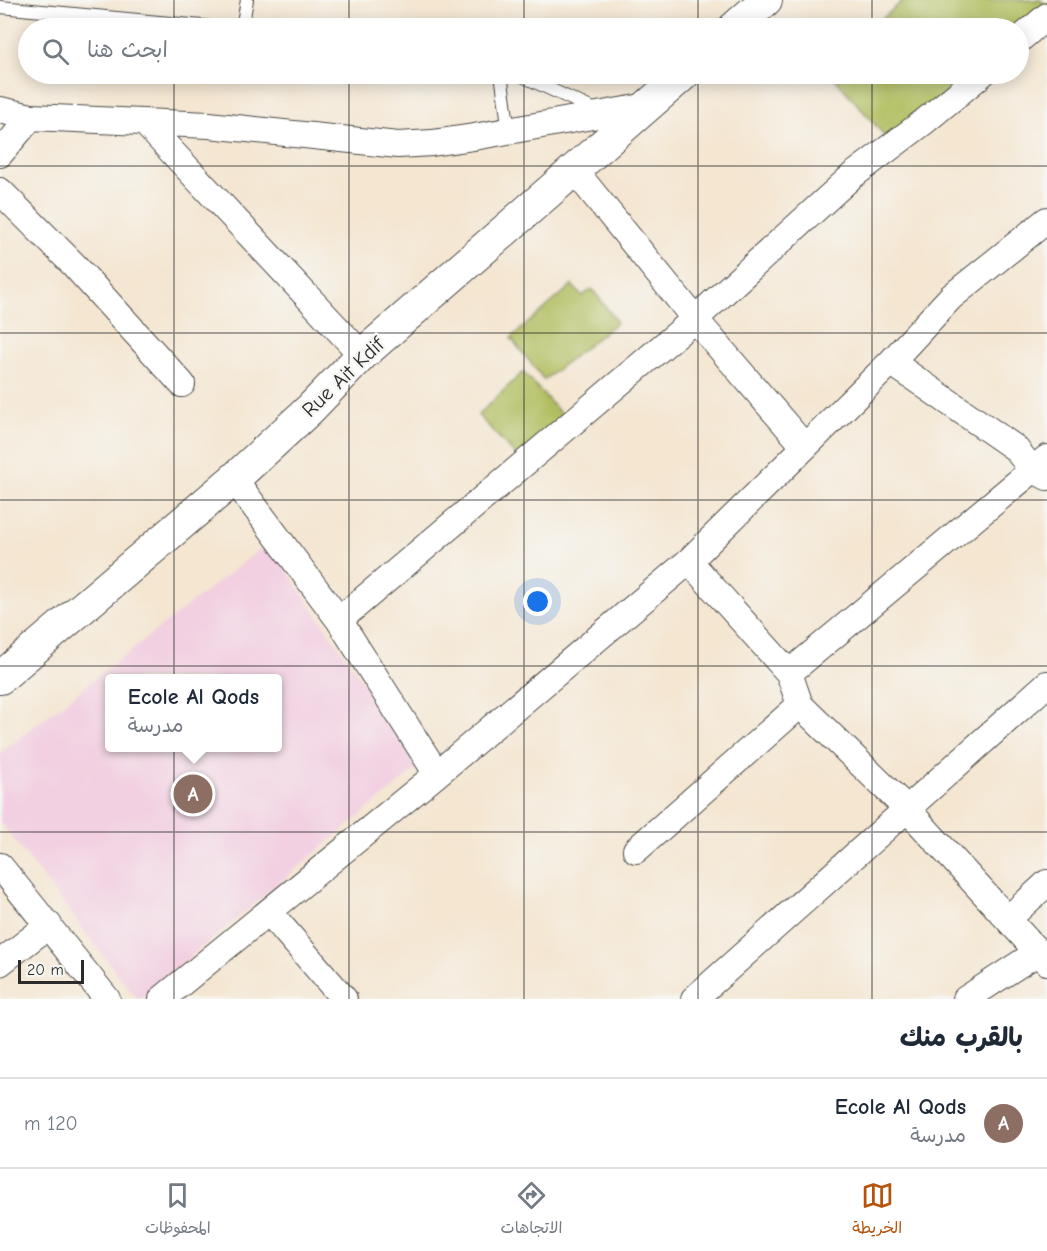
<!DOCTYPE html>
<html lang="ar">
<head>
<meta charset="utf-8">
<style>
  :root { --surface:#fff; --page:#f6f6f7; --text:#1f2937; --muted:#747a83; --line:#e0e1e3; --accent:#b45309 }
  body { margin:0; font-family:"Comic Neue","Playpen Sans Arabic",sans-serif; background:var(--page); color:var(--text); direction:rtl }
  .scale { position:absolute; left:18px; bottom:15px; width:66px; box-sizing:border-box; padding-left:6px; border:3px solid #2b2b2b; border-top:0; font-size:16px; line-height:21px; white-space:nowrap; color:#2b2b2b; -webkit-text-stroke:4px #f6f6f2; paint-order:stroke }
  .you { position:absolute; left:538px; top:602px; width:21px; height:21px; margin:-15px; border:4px solid #fff; border-radius:50%; background:#1a73e8; box-shadow:0 0 0 9px #1a73e833 }
  .badge { display:grid; place-items:center; width:39px; height:39px; border-radius:50%; background:var(--accent); color:#fff; font-size:20px; font-weight:700 }
  .pin { position:absolute; translate:-50% -50%; border:3px solid #fff; box-shadow:0 2px 6px #0006 }
  .popup { position:absolute; left:105px; top:674px; width:177px; height:78px; box-sizing:border-box; display:grid; place-content:center; border-radius:6px; background:var(--surface); filter:drop-shadow(0 2px 4px #0005); font-size:20px; white-space:nowrap; color:var(--muted) }
  .popup b { font-size:22px; color:var(--text) }
  .popup::after { content:''; position:absolute; left:50%; top:100%; margin-left:-12px; border:12px solid transparent; border-top-color:var(--surface) }
  .list { margin:0; padding:0; list-style:none }
  h2 { display:flex; justify-content:space-between; align-items:center; height:78px; margin:0; padding:0 24px; font-size:26px }
  h2 small { font-size:20px; font-weight:400; color:var(--muted) }
  .list li { display:grid; grid-template-columns:39px 1fr auto; gap:18px; align-items:center; box-sizing:border-box; height:90px; padding:0 24px; border-top:2px solid var(--line) }
  .list b { display:block; font-size:22px; white-space:nowrap }
  .list p { margin:0; font-size:20px; white-space:nowrap; color:var(--muted) }
  .list em { font-size:20px; font-style:normal; color:var(--muted) }
  .icon { flex:none; width:33px; height:33px; fill:none; stroke:currentColor; stroke-width:2; stroke-linecap:round; stroke-linejoin:round }
  .map { position:relative; flex:none; width:1047px; height:999px; overflow:hidden; direction:ltr }
  .search { position:absolute; background:var(--surface); box-shadow:0 3px 15px #0003; left:18px; right:18px; top:18px; height:66px; display:flex; align-items:center; gap:15px; box-sizing:border-box; padding:0 21px; border-radius:33px; color:var(--muted); font-size:22px }
  .sheet { height:168px; background:var(--surface) }
  nav { display:flex; justify-content:space-around; align-items:center; box-sizing:border-box; height:84px; border-top:2px solid var(--line); background:var(--surface); font-size:16px; color:var(--muted) }
  nav a { display:grid; justify-items:center; gap:3px }
  nav .on { color:var(--accent) }
  .map>svg:first-child { display:block }
  .built { fill:#f2cfe1; fill-rule:evenodd }
  .green { fill:#b1bd5f; stroke:#6e7445; stroke-width:1.5 }
  .lines { fill:none; stroke-linecap:round; stroke-linejoin:round }
  .service-casing { stroke:#494744; stroke-width:14 }
  .minor-casing { stroke:#494744; stroke-width:28 }
  .tertiary-casing { stroke:#494744; stroke-width:34 }
  .service { stroke:#fff; stroke-width:12 }
  .minor { stroke:#fff; stroke-width:26 }
  .tertiary { stroke:#fff; stroke-width:32 }
  .grid { fill:none; stroke:#2b2b2b; stroke-width:1.5; stroke-opacity:0.55 }
  .labels { text-anchor:middle; dominant-baseline:central; stroke-width:5; stroke-linejoin:round; paint-order:stroke }
  .street-label { font-size:21px; fill:#2b2b2b; stroke:#f6f6f2 }
</style>
</head>
<body>
<div class="map">
<svg width="1047" height="999" viewBox="0 0 1047 999">
  <rect width="100%" height="100%" fill="#f6f6f2"/>
  <filter id="ink" filterUnits="userSpaceOnUse"><feTurbulence type="fractalNoise" baseFrequency=".0167" numOctaves="2"/><feDisplacementMap in="SourceGraphic" scale="12" xChannelSelector="R" yChannelSelector="G"/><feConvolveMatrix kernelMatrix="1 2 1 2 8 2 1 2 1" color-interpolation-filters="sRGB"/></filter>
  <filter id="wash" filterUnits="userSpaceOnUse"><feTurbulence type="fractalNoise" baseFrequency=".008" numOctaves="4" result="noise"/><feDisplacementMap in="SourceGraphic" scale="24" xChannelSelector="R" yChannelSelector="G"/><feGaussianBlur stdDeviation="1.35" result="paint"/><feColorMatrix in="noise" values="0 0 0 0 0 0 0 0 0 0 0 0 0 0 0 0 0 1.4 0 .05"/><feComposite in="paint" operator="in"/></filter>
  <g filter="url(#wash)">
    <rect width="100%" height="100%" fill="#f4e6d1"/>
    <path class="built" d="M268 543 420 766 140 999H137L0 822V753ZM109 678H277V748H109Z"/>
    <path class="green" d="M904 0H1041L1046 6 1018 28H871Z
      M831 74H968L889 141Z
      M572 285 582 296 592 289 616 320V323L544 380 511 338Z
      M523 372 565 418 519 459 478 415Z"/>
  </g>
  <g filter="url(#ink)">
    <g class="lines">
      <g class="service-casing">
        <path id="service" d="M0 7 223 28
          M242 28 247 0
          M501 74 509 131
          M518 74 597 111"/>
      </g>
      <g class="minor-casing">
        <path id="minor" d="M1018 41 1047 16
          M0 110 31 117 209 125 398 145 432 143 474 137 648 106
          M145 123 362 355
          M0 154 31 117
          M575 171 695 319 805 447
          M0 191 74 265 182 384
          M891 362 1015 448 1032 469 1047 477
          M234 479 339 620 437 774
          M689 561 789 673 800 705 907 809 1047 962
          M339 620 695 319 852 176 925 121 982 74
          M789 673 1047 458
          M636 850 800 705
          M0 866 107 999
          M269 912 344 999
          M1008 919 1047 883
          M0 963 49 925
          M162 999 437 774 689 561 891 362 951 297 1047 220
          M694 999 1047 684
          M966 999 1038 952"/>
      </g>
      <g class="tertiary-casing">
        <path id="tertiary" d="M734 28 766 0
          M0 678 234 479 310 409 362 355 684 74"/>
      </g>
      <use href="#service" class="service"/>
      <use href="#minor" class="minor"/>
      <use href="#tertiary" class="tertiary"/>
    </g>
  </g>
  <path class="grid" d="M174 0V28M349 0V28M524 0V28M698 0V28M872 0V28M174 74V999M349 74V999M524 74V999M698 74V999M872 74V999M0 166H1047M0 333H1047M0 500H1047M0 666H1047M0 832H1047"/>
  <g class="labels">
    <g class="street-label">
      <text transform="translate(343 377) rotate(-44)">Rue Ait Kdif</text>
    </g>
  </g>
</svg>
<div class="scale">20 m</div>
<div class="you"></div>
<div class="pin badge" style="left:193px;top:794px;background:#8d6e63">A</div>
<div class="popup"><b>Ecole Al Qods</b>مدرسة</div>
<div class="search"><svg class="icon" aria-label="search" viewBox="0 0 24 24"><circle cx="10" cy="10" r="6"/><path d="M15 15l6 6"/></svg>ابحث هنا</div>
</div>
<section class="sheet">
<h2>بالقرب منك<small></small></h2>
<ul class="list">
<li><span class="badge" style="background:#8d6e63">A</span><div><b>Ecole Al Qods</b><p>مدرسة</p></div><em>120 m</em></li>
</ul>
</section>
<nav>
<a class="on"><svg class="icon" aria-label="map" viewBox="0 0 24 24"><path d="M3 6l6-2 6 2 6-2v14l-6 2-6-2-6 2zM9 4v14M15 6v14"/></svg>الخريطة</a>
<a><svg class="icon" aria-label="directions" viewBox="0 0 24 24"><path d="M12 3l9 9-9 9-9-9zM9 14v-3h6M13 9l2 2-2 2"/></svg>الاتجاهات</a>
<a><svg class="icon" aria-label="saved" viewBox="0 0 24 24"><path d="M7 4h10v16l-5-4-5 4z"/></svg>المحفوظات</a>
</nav>
</body>
</html>
